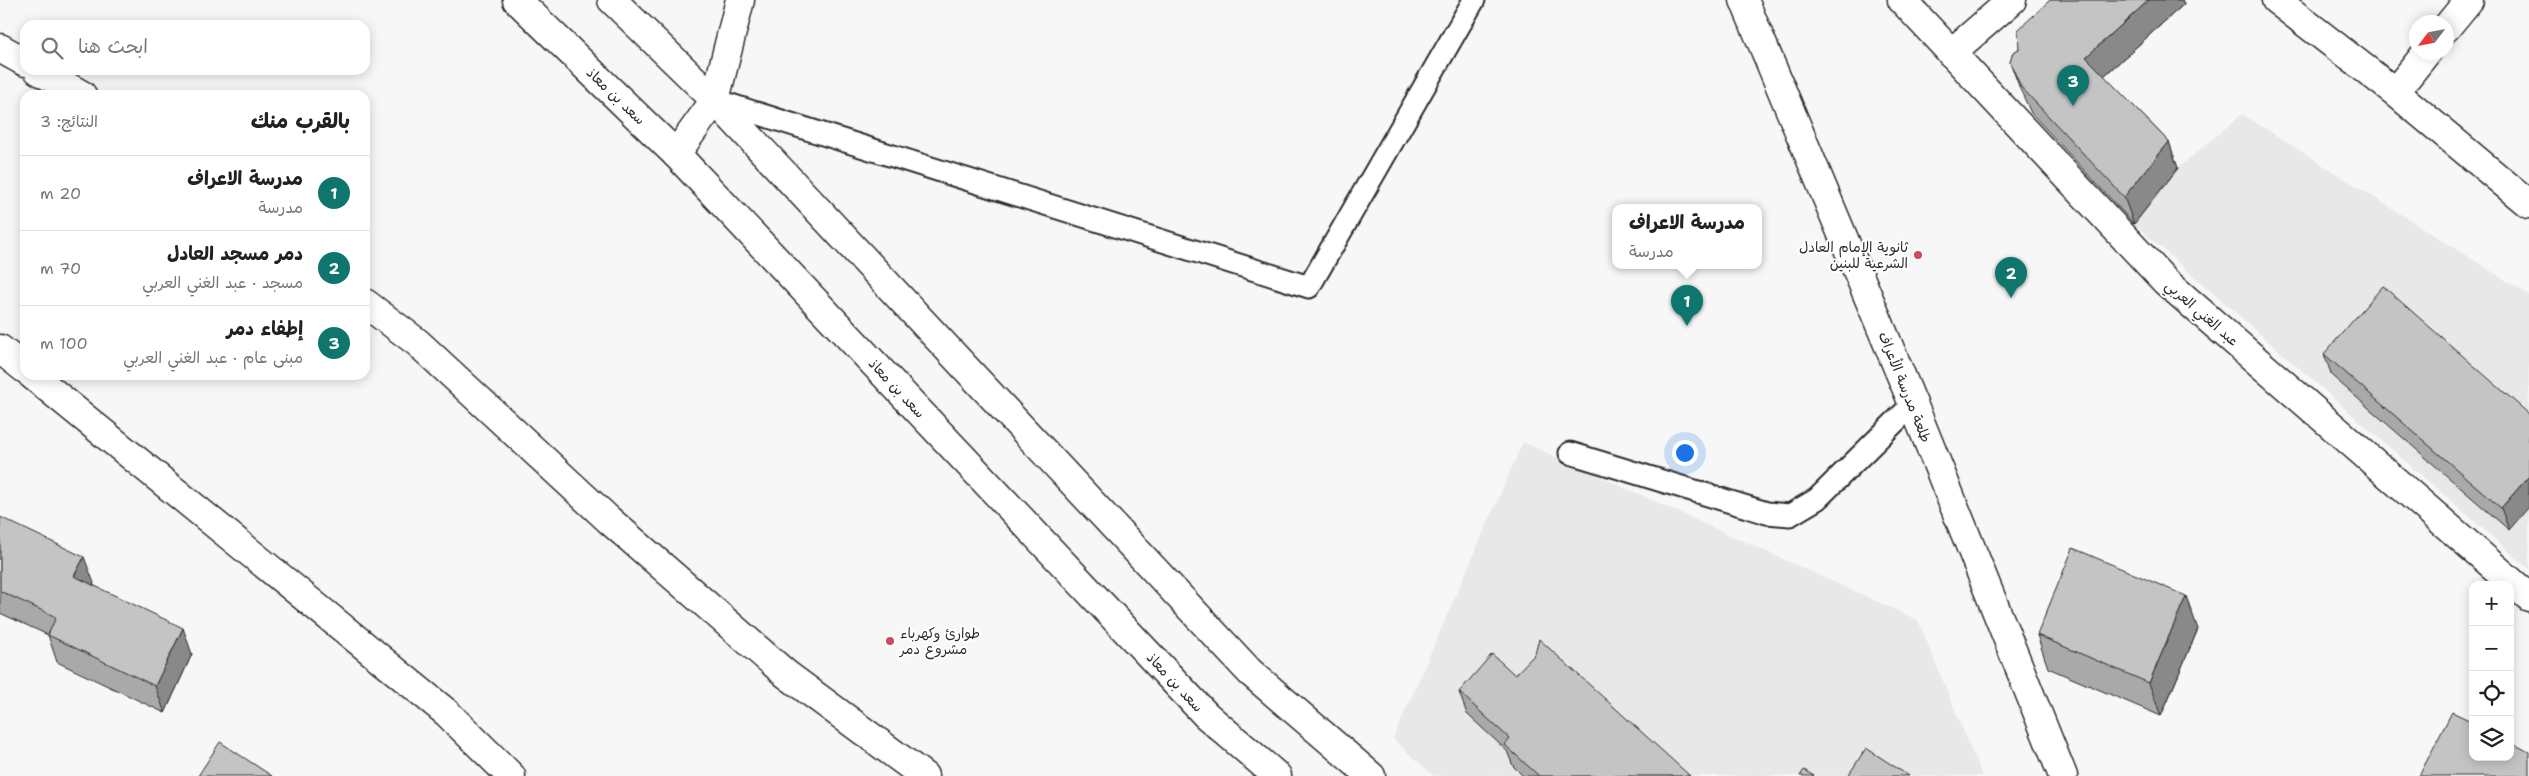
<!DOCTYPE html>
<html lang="ar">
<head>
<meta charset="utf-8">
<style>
  :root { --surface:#fff; --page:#f6f6f6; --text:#222; --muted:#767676; --line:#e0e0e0; --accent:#0f766e }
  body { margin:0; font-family:"Shantell Sans","Playpen Sans Arabic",sans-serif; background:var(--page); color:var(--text); direction:rtl }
  .controls { position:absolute; right:15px; bottom:15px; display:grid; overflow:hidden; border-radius:10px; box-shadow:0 2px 12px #0003 }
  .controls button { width:45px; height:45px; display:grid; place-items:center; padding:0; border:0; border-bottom:1px solid var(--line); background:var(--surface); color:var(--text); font:25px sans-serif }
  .compass { position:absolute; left:2409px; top:15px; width:45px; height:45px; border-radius:50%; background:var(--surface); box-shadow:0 2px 12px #0003; rotate:238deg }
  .you { position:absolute; left:1684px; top:452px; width:18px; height:18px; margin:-12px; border:4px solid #fff; border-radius:50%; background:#1a73e8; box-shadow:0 0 0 8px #1a73e833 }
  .badge { display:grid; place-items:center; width:32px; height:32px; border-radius:50%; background:var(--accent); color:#fff; font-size:16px; font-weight:700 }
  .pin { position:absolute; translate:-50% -41px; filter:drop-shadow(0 1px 2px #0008) }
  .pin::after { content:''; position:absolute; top:26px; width:18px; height:15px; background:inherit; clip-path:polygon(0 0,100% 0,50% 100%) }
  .popup { position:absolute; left:1612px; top:204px; width:150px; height:65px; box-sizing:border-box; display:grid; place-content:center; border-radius:10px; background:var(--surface); filter:drop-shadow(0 1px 4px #0005); font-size:16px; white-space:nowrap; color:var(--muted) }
  .popup b { font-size:19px; color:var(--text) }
  .popup::after { content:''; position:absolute; left:50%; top:100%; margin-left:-10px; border:10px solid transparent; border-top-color:var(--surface) }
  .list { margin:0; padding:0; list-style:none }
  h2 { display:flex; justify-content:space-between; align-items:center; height:65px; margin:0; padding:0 20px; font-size:21px }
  h2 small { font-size:16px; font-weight:400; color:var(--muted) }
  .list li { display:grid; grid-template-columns:32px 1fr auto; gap:15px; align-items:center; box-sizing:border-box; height:75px; padding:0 20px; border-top:1px solid var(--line) }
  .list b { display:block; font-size:19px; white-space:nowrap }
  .list p { margin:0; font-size:16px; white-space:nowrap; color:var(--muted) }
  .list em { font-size:16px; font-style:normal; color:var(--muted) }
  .icon { flex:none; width:28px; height:28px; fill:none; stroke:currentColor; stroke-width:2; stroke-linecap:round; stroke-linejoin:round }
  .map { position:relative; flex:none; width:2529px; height:776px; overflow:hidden; direction:ltr }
  .search { position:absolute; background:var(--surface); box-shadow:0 2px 12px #0003; left:20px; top:20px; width:350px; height:55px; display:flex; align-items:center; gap:12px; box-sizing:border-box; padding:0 18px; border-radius:15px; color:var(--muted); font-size:19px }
  .panel { position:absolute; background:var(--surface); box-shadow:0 2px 12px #0003; left:20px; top:90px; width:350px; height:290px; border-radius:15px; direction:rtl }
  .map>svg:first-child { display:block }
  .built { fill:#e8e8e8 }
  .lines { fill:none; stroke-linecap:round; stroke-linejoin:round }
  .service-casing { stroke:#2b2b2b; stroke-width:25 }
  .minor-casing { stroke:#2b2b2b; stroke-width:31 }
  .tertiary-casing { stroke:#2b2b2b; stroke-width:31 }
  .secondary-casing { stroke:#2b2b2b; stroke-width:31 }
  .service { stroke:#fff; stroke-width:21 }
  .minor { stroke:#fff; stroke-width:28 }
  .tertiary { stroke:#fff; stroke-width:28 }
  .secondary { stroke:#fff; stroke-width:28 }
  .wall { fill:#a9a9a9; stroke:#2b2b2b }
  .shaded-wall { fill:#898989; stroke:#2b2b2b }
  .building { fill:#c4c4c4; stroke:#2b2b2b }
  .poi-dot { fill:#d1495b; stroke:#fff; stroke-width:2 }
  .labels { text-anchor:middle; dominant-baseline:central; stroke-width:4; stroke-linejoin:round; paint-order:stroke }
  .street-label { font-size:14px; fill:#2b2b2b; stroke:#fff }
  .poi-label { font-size:14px; fill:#2b2b2b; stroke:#fff; text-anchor:end }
</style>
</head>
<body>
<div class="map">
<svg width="2529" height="776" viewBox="0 0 2529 776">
  <rect width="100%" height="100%" fill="#f7f7f7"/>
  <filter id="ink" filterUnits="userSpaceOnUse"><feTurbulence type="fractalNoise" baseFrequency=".02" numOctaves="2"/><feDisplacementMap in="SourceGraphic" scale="10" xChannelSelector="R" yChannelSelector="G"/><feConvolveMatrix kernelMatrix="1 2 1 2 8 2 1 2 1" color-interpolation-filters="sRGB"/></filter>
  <g filter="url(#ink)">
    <path class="built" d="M2242 114 2529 295V569L2134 224 2178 168Z
      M1523 442 1918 620 1982 776H1434L1393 739Z"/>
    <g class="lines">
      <g class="service-casing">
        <path id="service" d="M715 100 1309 287 1474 0
          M1570 453 1767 513 1790 515 1817 499 1913 404"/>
      </g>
      <g class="minor-casing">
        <path id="minor" d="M1744 0 1913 404 2063 776
          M2276 0 2395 92 2427 52
          M2446 28 2469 0
          M0 48 25 62
          M1951 53 2012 0
          M38 70 82 95
          M2395 92 2529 204
          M676 154 715 100 740 0
          M365 303 418 343 609 520 786 674 924 776"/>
      </g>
      <g class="tertiary-casing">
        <path id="tertiary" d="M1902 0 2165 281 2529 597
          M0 349 25 369
          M32 375 447 713 511 776"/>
      </g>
      <g class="secondary-casing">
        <path id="secondary" d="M517 0 676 154 1206 715 1277 776
          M612 0 715 100 1250 672 1371 776"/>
      </g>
      <use href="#service" class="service"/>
      <use href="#minor" class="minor"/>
      <use href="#tertiary" class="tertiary"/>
      <use href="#secondary" class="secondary"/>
    </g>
    <path class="wall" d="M2050 0H2182L2184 4 2104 76 2169 142 2178 168 2134 224 2031 113 2020 89 2010 62Z
      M2324 354 2529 414 2509 530 2332 376Z
      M0 517 94 583 93 585 192 654 165 713 57 662 48 635 0 613Z
      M2198 629 2161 716 2048 668 2037 635Z
      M1515 675 1690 776H1523L1513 766 1507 751 1467 714 1459 692Z"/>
    <path class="shaded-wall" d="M2149 0H2182L2184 4 2095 84 2086 57Z
      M2169 142 2178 168 2134 224 2124 197Z
      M2529 476V507L2509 530 2501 508Z
      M84 557 94 583 84 603 74 576Z
      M2186 596 2198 629 2161 716 2149 683Z
      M183 628 192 654 165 713 155 686Z"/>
    <path class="building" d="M2050 0H2149L2086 57 2169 142 2124 197 2021 87 2010 62 2013 52 2019 49 2018 30Z
      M2383 286 2529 414V476L2501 508 2324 354Z
      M0 517 84 557 74 576 183 628 155 686 48 635 56 617 0 591Z
      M2073 548 2186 596 2149 683 2037 635Z
      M1539 639 1690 776H1539L1505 745 1510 739 1459 692 1492 654 1515 675 1535 654Z
      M2452 712 2473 722V757H2510V742L2529 752V776H2419Z
      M220 742 272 776H198Z
      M1866 748 1909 776H1848Z
      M1804 770 1814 776H1800Z"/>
  </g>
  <g class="poi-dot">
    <circle cx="1918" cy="255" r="5"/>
    <circle cx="890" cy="641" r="5"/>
  </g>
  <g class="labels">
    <g class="street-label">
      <text transform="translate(616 96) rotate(44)">سعد بن معاذ</text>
      <text transform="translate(2202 313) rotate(41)">عبد الغني العربي</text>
      <text transform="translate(1905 387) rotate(68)">طلعة مدرسة الأعراف</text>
      <text transform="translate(897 388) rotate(47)">سعد بن معاذ</text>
      <text transform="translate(1175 682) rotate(47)">سعد بن معاذ</text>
    </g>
    <g class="poi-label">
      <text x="1908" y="247">ثانوية الإمام العادل<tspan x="1908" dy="16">الشرعية للبنين</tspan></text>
      <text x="900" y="633" text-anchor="start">طوارئ وكهرباء<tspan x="900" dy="16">مشروع دمر</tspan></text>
    </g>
  </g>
</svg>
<div class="controls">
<button>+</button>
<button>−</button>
<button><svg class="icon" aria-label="locate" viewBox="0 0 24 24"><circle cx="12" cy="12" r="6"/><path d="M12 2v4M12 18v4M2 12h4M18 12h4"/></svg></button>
<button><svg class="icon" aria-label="layers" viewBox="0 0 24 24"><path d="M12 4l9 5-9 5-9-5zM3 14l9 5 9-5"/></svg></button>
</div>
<svg class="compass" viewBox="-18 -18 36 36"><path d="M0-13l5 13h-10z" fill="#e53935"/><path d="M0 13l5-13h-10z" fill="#767676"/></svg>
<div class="you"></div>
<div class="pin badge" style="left:1687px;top:326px">1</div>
<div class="popup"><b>مدرسة الاعراف</b>مدرسة</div>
<div class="pin badge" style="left:2011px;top:298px">2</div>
<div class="pin badge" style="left:2073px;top:106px">3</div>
<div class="search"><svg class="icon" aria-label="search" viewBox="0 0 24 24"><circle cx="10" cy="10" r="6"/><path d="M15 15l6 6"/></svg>ابحث هنا</div>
<section class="panel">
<h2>بالقرب منك<small>النتائج: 3</small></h2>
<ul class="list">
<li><span class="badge">1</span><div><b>مدرسة الاعراف</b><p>مدرسة</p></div><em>20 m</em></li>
<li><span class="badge">2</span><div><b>دمر مسجد العادل</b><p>مسجد · عبد الغني العربي</p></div><em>70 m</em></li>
<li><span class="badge">3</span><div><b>إطفاء دمر</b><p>مبنى عام · عبد الغني العربي</p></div><em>100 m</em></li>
</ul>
</section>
</div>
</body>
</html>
